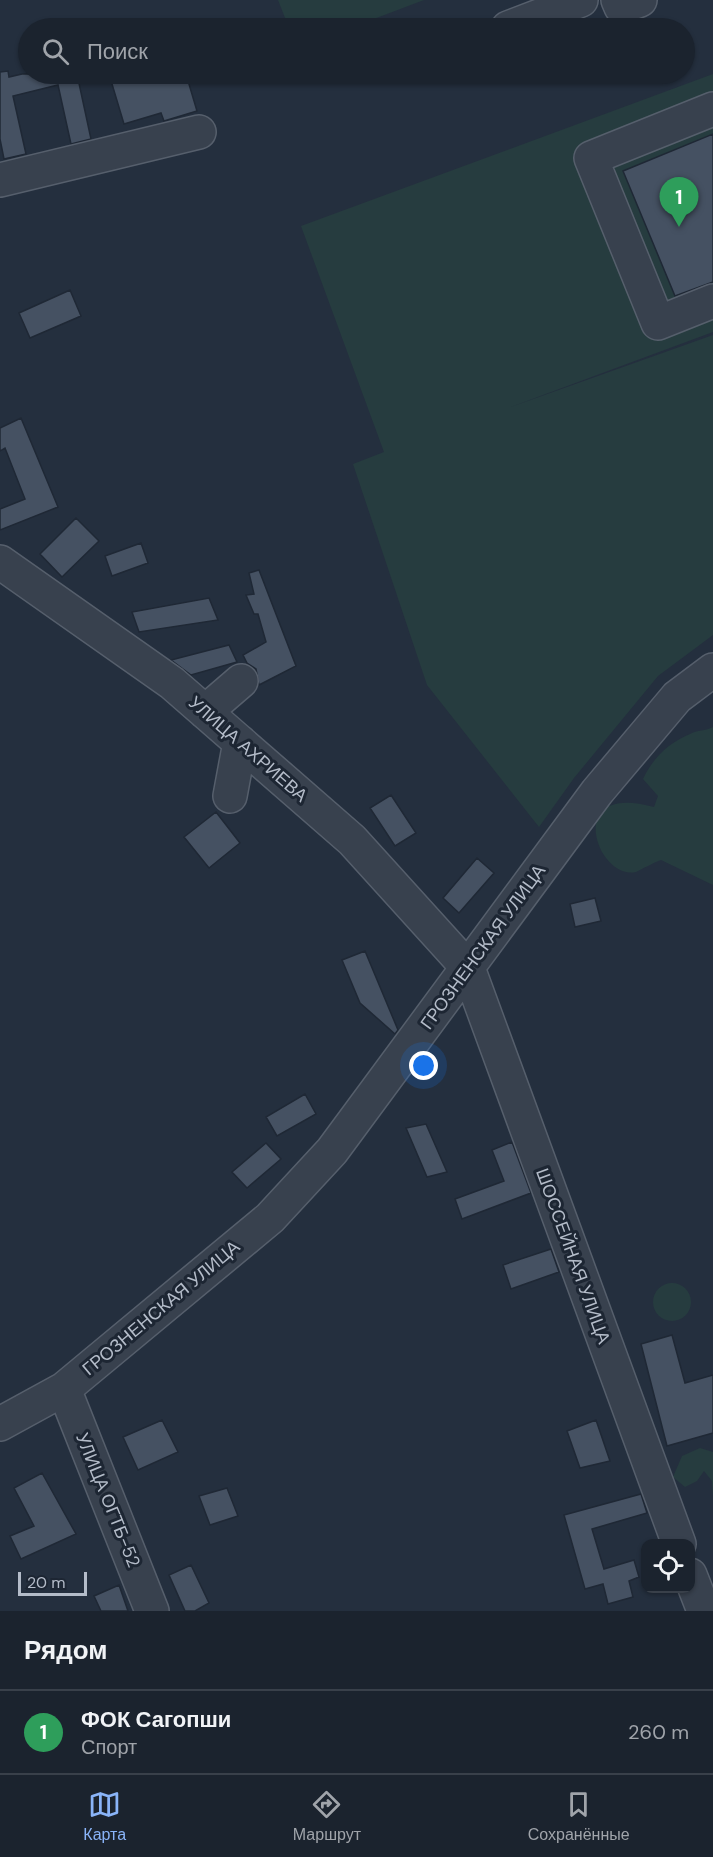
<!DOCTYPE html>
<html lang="ru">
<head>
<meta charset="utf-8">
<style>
  :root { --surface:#1b232e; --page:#282f3a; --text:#f1f3f6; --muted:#a0a4aa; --line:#39404a; --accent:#8ab4f8 }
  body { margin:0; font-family:"DM Sans",sans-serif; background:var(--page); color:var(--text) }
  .controls { position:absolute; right:18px; bottom:18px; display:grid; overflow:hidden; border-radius:12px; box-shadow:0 2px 4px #0004 }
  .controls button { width:54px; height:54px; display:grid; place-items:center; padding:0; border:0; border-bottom:2px solid var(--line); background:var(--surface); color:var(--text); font:30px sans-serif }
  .scale { position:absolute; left:18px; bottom:15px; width:69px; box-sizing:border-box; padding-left:6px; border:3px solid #b4bcc9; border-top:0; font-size:16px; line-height:21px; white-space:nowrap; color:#b4bcc9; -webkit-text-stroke:4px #1d2633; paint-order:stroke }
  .you { position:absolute; left:424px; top:1066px; width:21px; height:21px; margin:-15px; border:4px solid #fff; border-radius:50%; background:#1a73e8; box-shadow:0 0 0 9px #1a73e833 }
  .badge { display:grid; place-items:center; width:39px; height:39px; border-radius:50%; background:var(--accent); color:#fff; font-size:20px; font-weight:700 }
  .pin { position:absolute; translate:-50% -50px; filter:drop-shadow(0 2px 3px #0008) }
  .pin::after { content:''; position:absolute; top:32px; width:21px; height:18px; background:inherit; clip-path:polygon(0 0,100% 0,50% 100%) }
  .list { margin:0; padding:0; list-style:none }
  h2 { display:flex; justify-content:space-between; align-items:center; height:78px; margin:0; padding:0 24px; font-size:26px }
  h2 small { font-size:20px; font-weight:400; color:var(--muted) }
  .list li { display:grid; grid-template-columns:39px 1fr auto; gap:18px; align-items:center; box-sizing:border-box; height:84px; padding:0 24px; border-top:2px solid var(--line) }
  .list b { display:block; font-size:22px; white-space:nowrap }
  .list p { margin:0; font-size:20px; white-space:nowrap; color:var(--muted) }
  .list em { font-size:20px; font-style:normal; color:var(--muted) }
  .icon { flex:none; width:33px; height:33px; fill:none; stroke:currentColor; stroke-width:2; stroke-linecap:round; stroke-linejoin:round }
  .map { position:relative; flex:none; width:713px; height:1611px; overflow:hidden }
  .search { position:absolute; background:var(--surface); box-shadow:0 2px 4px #0004; left:18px; right:18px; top:18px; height:66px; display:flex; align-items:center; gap:15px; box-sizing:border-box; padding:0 21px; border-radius:33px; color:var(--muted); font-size:22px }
  .sheet { height:162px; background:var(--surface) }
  nav { display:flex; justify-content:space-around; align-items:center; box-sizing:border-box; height:84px; border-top:2px solid var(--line); background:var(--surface); font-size:16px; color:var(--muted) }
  nav a { display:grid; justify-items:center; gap:3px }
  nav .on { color:var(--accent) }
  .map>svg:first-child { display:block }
  .green { fill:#263c3f }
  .building { fill:#455162; stroke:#1f2835; stroke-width:1.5 }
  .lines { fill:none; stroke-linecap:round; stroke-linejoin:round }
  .minor-casing { stroke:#565f6c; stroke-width:36 }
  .minor { stroke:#38414e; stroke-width:33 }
  .labels { text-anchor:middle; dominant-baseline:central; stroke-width:6; stroke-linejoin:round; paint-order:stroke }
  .street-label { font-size:18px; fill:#b4bcc9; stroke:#1d2633 }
</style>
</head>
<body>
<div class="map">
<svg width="713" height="1611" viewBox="0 0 713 1611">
  <rect width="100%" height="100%" fill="#242f3e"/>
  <path class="green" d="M278 0H424L350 28H289Z
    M713 74V332L508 408 713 335V635L658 676 574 778 539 827 427 685 353 464 384 452 301 226Z
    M713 727V885L661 860C655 862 638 871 636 872 597 881 562 781 654 807L658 796 643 779C653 758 668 743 690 734 697 730 706 731 713 727Z
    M653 1302a19 19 0 1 1 38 0a19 19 0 1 1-38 0Z
    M700 1448 713 1452V1497L712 1481 704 1471 697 1481 685 1487 673 1477 682 1456Z"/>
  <path class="building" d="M8 71 9 77 22 74H77L91 139 71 144 58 85 13 96 26 154 4 159 0 139V72Z
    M109 74H186L197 111 164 121 161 113 124 124Z
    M713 134V282L675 296 623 171Z
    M70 290 81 316 30 338 19 313Z
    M21 418 58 507 0 530V509L25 499 5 448 0 451V428Z
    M76 518 99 541 62 577 40 554Z
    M141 543 148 563 112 576 105 556Z
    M259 570 296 666 259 685 256 669 247 663 243 655 266 642 258 614H254L246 595 254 594 249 573Z
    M209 598 218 620 139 632 132 612Z
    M229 645 237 662 191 675 171 660Z
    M391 795 416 833 395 846 370 808Z
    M216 812 240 843 209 868 184 837Z
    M477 858 494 873 459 913 443 898Z
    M595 898 601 921 575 927 570 904Z
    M365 951 398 1030 395 1034 360 1003 342 960Z
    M305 1094 316 1114 277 1136 266 1117Z
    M426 1124 447 1172 427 1177 406 1128Z
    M512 1142 531 1193 462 1219 455 1199 504 1181 492 1150Z
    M266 1143 281 1159 247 1188 232 1172Z
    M551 1249 559 1272 511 1289 503 1265Z
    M672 1335 685 1383 713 1375V1433L667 1446 641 1344Z
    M162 1420 178 1452 138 1470 123 1437Z
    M596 1420 610 1461 580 1468 567 1431Z
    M42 1473 76 1534 21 1559 10 1536 34 1526 14 1488Z
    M227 1488 238 1516 210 1525 199 1496Z
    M641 1494 647 1513 592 1529 604 1569 634 1560 639 1577 629 1581 633 1597 608 1604 603 1584 585 1589 564 1515Z
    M191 1565 209 1603 195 1611H185L169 1575Z
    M119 1585 128 1611H101L94 1596Z"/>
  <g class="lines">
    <g class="minor-casing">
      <path id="minor" d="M618 0 621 7 640 0
        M508 28 581 0
        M713 109 591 158 658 323 713 301
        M0 180 199 132
        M0 562 172 683 352 840 468 968 679 1544
        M205 712 241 681
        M230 796 240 742
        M64 1389 152 1611
        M0 1424 64 1389 270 1218 332 1151 597 792 677 697 713 670
        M690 1575 704 1611"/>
    </g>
    <use href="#minor" class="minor"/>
  </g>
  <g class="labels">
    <g class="street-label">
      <text transform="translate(248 749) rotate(41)">УЛИЦА АХРИЕВА</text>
      <text transform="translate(483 947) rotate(-54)">ГРОЗНЕНСКАЯ УЛИЦА</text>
      <text transform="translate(573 1256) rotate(70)">ШОССЕЙНАЯ УЛИЦА</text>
      <text transform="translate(161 1308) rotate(-40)">ГРОЗНЕНСКАЯ УЛИЦА</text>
      <text transform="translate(108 1500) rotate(68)">УЛИЦА ОГТБ-52</text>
    </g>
  </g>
</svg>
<div class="controls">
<button><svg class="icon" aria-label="locate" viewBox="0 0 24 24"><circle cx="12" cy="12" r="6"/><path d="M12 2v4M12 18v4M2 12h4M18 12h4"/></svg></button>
</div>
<div class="scale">20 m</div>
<div class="you"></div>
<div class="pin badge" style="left:679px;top:227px;background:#2e9e5b">1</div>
<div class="search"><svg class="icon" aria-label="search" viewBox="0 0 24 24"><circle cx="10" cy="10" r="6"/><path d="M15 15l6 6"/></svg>Поиск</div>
</div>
<section class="sheet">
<h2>Рядом<small></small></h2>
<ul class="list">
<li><span class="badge" style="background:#2e9e5b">1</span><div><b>ФОК Сагопши</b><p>Спорт</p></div><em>260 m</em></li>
</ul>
</section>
<nav>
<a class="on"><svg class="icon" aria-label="map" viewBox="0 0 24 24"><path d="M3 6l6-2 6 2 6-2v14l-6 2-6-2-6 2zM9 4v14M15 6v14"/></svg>Карта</a>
<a><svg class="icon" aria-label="directions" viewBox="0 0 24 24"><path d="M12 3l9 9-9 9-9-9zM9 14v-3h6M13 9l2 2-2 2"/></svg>Маршрут</a>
<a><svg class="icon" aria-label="saved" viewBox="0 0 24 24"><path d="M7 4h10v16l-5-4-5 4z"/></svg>Сохранённые</a>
</nav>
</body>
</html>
